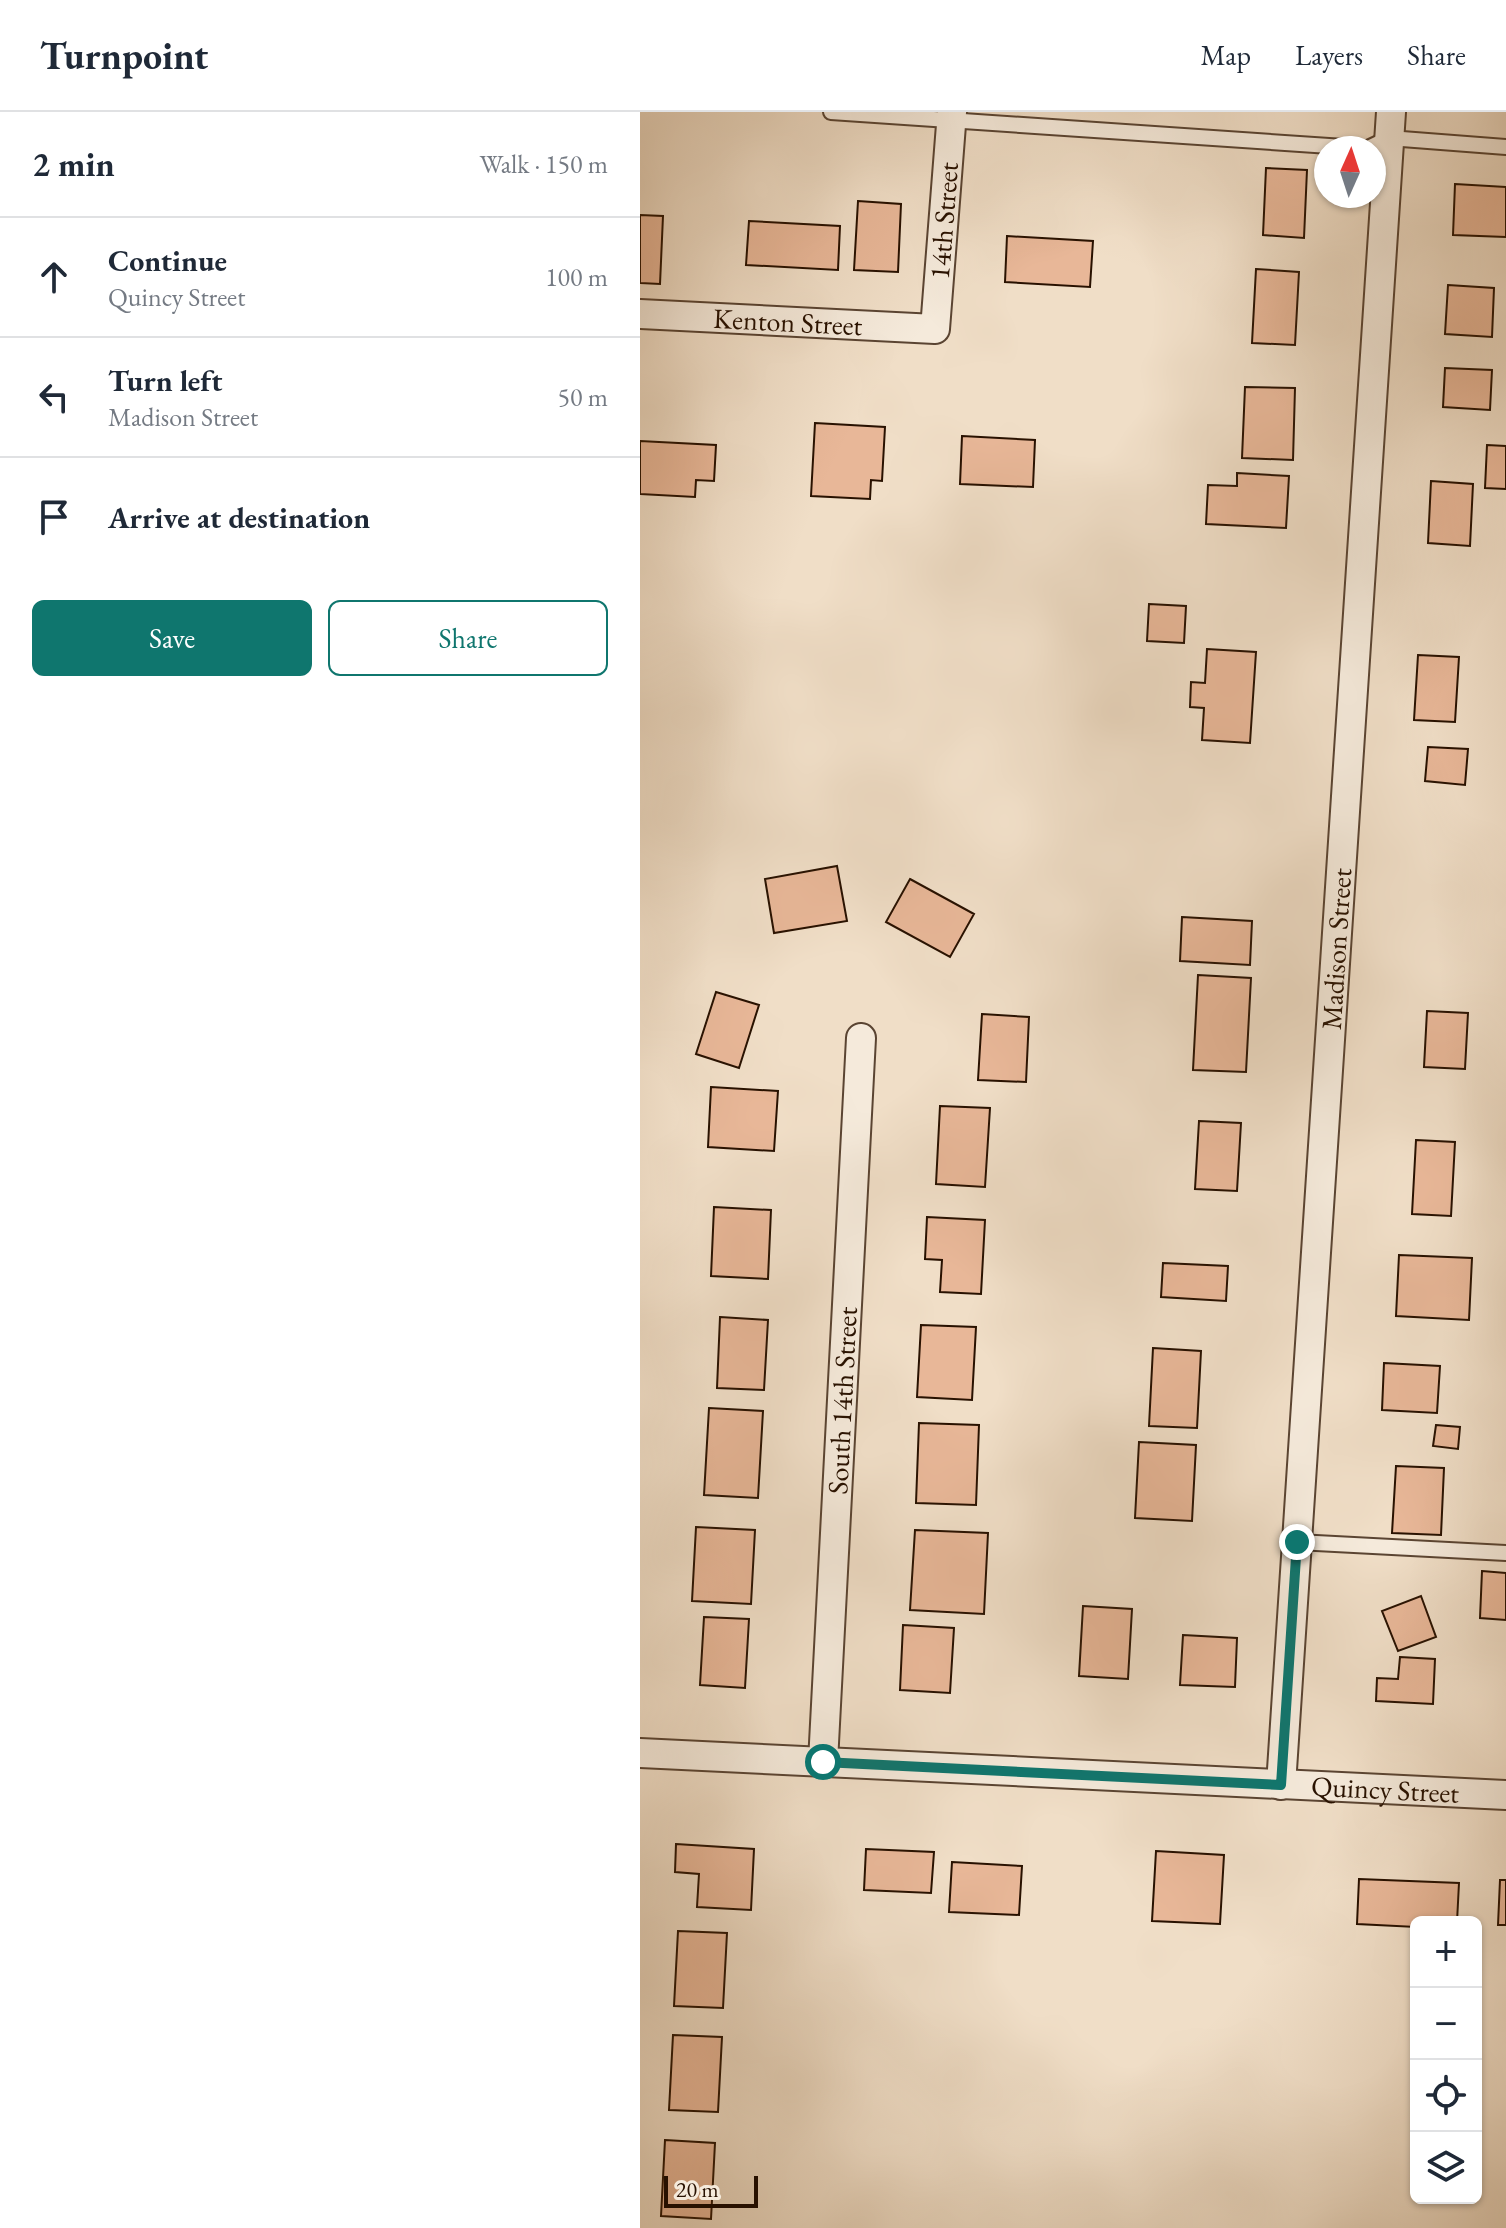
<!DOCTYPE html>
<html lang="en">
<head>
<meta charset="utf-8">
<style>
  :root { --surface:#fff; --page:#f2f2f3; --text:#1f2937; --muted:#747a83; --line:#e0e1e3; --accent:#0f766e }
  body { margin:0; font-family:"EB Garamond",serif; background:var(--page); color:var(--text) }
  .controls { position:absolute; right:24px; bottom:24px; display:grid; overflow:hidden; border-radius:12px; box-shadow:0 2px 6px #0004 }
  .controls button { width:72px; height:72px; display:grid; place-items:center; padding:0; border:0; border-bottom:2px solid var(--line); background:var(--surface); color:var(--text); font:40px sans-serif }
  .compass { position:absolute; left:674px; top:24px; width:72px; height:72px; border-radius:50%; background:var(--surface); box-shadow:0 2px 6px #0004; rotate:3deg }
  .scale { position:absolute; left:24px; bottom:20px; width:94px; box-sizing:border-box; padding-left:8px; border:4px solid #281100; border-top:0; font-size:22px; line-height:28px; white-space:nowrap; color:#281100; -webkit-text-stroke:6px #f5eadb; paint-order:stroke }
  .stop { position:absolute; width:24px; height:24px; margin:-18px; border:6px solid #0f766e; border-radius:50%; background:#fff }
  .stop.end { background:#0f766e; border-color:#fff; box-shadow:0 2px 8px #0008 }
  .list { margin:0; padding:0; list-style:none }
  h2 { display:flex; justify-content:space-between; align-items:center; height:104px; margin:0; padding:0 32px; font-size:34px }
  h2 small { font-size:26px; font-weight:400; color:var(--muted) }
  .list li { display:grid; grid-template-columns:52px 1fr auto; gap:24px; align-items:center; box-sizing:border-box; height:120px; padding:0 32px; border-top:2px solid var(--line) }
  .list b { display:block; font-size:30px; white-space:nowrap }
  .list p { margin:0; font-size:26px; white-space:nowrap; color:var(--muted) }
  .list em { font-size:26px; font-style:normal; color:var(--muted) }
  .actions { display:flex; gap:16px; padding:24px 32px }
  .actions a { flex:1; padding:18px 0; border:2px solid var(--accent); border-radius:12px; text-align:center; font-size:28px; color:var(--accent) }
  .actions .main { background:var(--accent); color:#fff }
  .icon { flex:none; width:44px; height:44px; fill:none; stroke:currentColor; stroke-width:2; stroke-linecap:round; stroke-linejoin:round }
  .map { position:relative; flex:none; width:866px; height:2116px; overflow:hidden }
  header { display:flex; align-items:center; gap:48px; box-sizing:border-box; height:112px; padding:0 40px; background:var(--surface); border-bottom:2px solid var(--line) }
  header strong { font-size:38px }
  nav { display:flex; gap:44px; margin-inline-start:auto; font-size:28px }
  main { display:flex }
  aside { flex:1; background:var(--surface) }
  .map>svg:first-child { display:block }
  .building { fill:#e8b798; stroke:#281100; stroke-width:2 }
  .lines { fill:none; stroke-linecap:round; stroke-linejoin:round }
  .lane-casing { stroke:#5a4432; stroke-width:18 }
  .street-casing { stroke:#5a4432; stroke-width:32 }
  .lane { stroke:#f5eadb; stroke-width:14 }
  .street { stroke:#f5eadb; stroke-width:28 }
  .route { stroke:#0f766e; stroke-width:10 }
  .labels { text-anchor:middle; dominant-baseline:central; stroke-width:7; stroke-linejoin:round; paint-order:stroke }
  .street-label { font-size:28px; fill:#281100; stroke:#f5eadb }
</style>
</head>
<body>
<header>
<strong>Turnpoint</strong>
<nav><a>Map</a><a>Layers</a><a>Share</a></nav>
</header>
<main>
<aside>
<h2>2 min<small>Walk · 150 m</small></h2>
<ul class="list">
<li><svg class="icon" aria-label="ahead" viewBox="0 0 24 24"><path d="M12 20V5M6 11l6-6 6 6"/></svg><div><b>Continue</b><p>Quincy Street</p></div><em>100 m</em></li>
<li><svg class="icon" aria-label="left" viewBox="0 0 24 24"><path d="M17 20v-9H6M10 6l-5 5 5 5"/></svg><div><b>Turn left</b><p>Madison Street</p></div><em>50 m</em></li>
<li><svg class="icon" aria-label="arrive" viewBox="0 0 24 24"><path d="M6 21V4h12l-3 4 3 4H6"/></svg><div><b>Arrive at destination</b></div></li>
</ul>
<div class="actions"><a class="main">Save</a><a>Share</a></div>
</aside>
<div class="map">
<svg width="866" height="2116" viewBox="0 0 866 2116">
  <rect width="100%" height="100%" fill="#f0dec7"/>
  <filter id="stains"><feTurbulence type="fractalNoise" baseFrequency=".0025" numOctaves="4"/><feColorMatrix values="0 0 0 0 .2 0 0 0 0 .09 0 0 0 0 .02 0 0 0 .5 -.17"/></filter>
  <radialGradient id="worn" r=".72"><stop offset=".6" stop-color="#630" stop-opacity="0"/><stop offset="1" stop-color="#630" stop-opacity=".3"/></radialGradient>
  <path class="building" d="M626 56 667 58 664 126 623 123Z
    M815 72 866 75V125L813 123Z
    M218 89 261 92 258 160 214 158Z
    M0 103 23 104 20 172 0 171Z
    M109 109 200 114 198 158 106 153Z
    M367 124 453 129 450 175 365 170Z
    M616 157 659 160 655 233 612 231Z
    M808 173 854 176 852 225 805 222Z
    M805 256 852 258 850 298 803 295Z
    M605 275 655 276 653 348 602 346Z
    M175 311 245 315 242 369 231 368 230 387 171 384Z
    M322 324 395 328 393 375 320 372Z
    M0 329 76 333 74 369 56 368 55 385 0 382Z
    M847 333 866 334V377L845 376Z
    M597 361 649 364 646 416 566 412 568 373 597 374Z
    M791 369 833 372 830 434 788 431Z
    M509 492 546 494 544 531 507 529Z
    M567 537 616 540 610 631 562 628 564 596 550 595 551 570 565 571Z
    M778 543 819 545 815 610 774 608Z
    M788 635 828 637 825 673 785 669Z
    M197 754 207 809 134 821 125 767Z
    M270 767 334 802 310 845 246 810Z
    M542 805 612 809 610 853 540 849Z
    M558 863 611 866 606 960 553 958Z
    M76 880 119 893 99 956 56 942Z
    M787 899 828 901 825 957 784 955Z
    M342 902 389 905 386 970 338 968Z
    M71 975 138 979 134 1039 68 1035Z
    M300 994 350 996 345 1075 296 1072Z
    M559 1009 601 1011 597 1079 555 1077Z
    M776 1028 815 1030 811 1104 772 1102Z
    M74 1095 131 1098 128 1167 71 1164Z
    M287 1105 345 1108 341 1182 300 1180 302 1148 285 1147Z
    M759 1143 832 1146 829 1208 756 1204Z
    M523 1151 588 1154 586 1189 521 1185Z
    M80 1205 128 1208 124 1278 77 1276Z
    M281 1213 336 1215 332 1288 277 1285Z
    M513 1236 561 1239 557 1316 509 1314Z
    M744 1251 800 1254 797 1301 742 1298Z
    M69 1296 123 1299 118 1386 64 1383Z
    M279 1311 339 1313 336 1393 276 1391Z
    M796 1313 820 1315 818 1337 793 1334Z
    M499 1330 556 1333 552 1409 495 1406Z
    M756 1354 804 1356 801 1423 752 1421Z
    M56 1415 115 1418 111 1492 52 1489Z
    M275 1418 348 1421 344 1502 270 1498Z
    M842 1459 866 1461V1508L840 1506Z
    M781 1484 796 1525 758 1539 742 1499Z
    M443 1494 492 1497 488 1567 439 1564Z
    M64 1505 109 1507 105 1576 60 1573Z
    M263 1513 314 1516 310 1581 260 1578Z
    M543 1523 597 1526 595 1575 540 1573Z
    M760 1545 795 1547 793 1592 736 1589 737 1566 758 1567Z
    M36 1732 114 1737 111 1798 57 1795 59 1762 35 1760Z
    M226 1737 294 1740 291 1781 224 1778Z
    M516 1739 584 1743 580 1812 512 1809Z
    M312 1750 382 1754 379 1803 309 1800Z
    M719 1767 819 1771 817 1810H776V1815L717 1812Z
    M860 1768H866V1813H858Z
    M38 1819 87 1821 83 1896 34 1894Z
    M33 1923 82 1925 78 2000 29 1998Z
    M25 2028 75 2031 71 2107 21 2104Z"/>
  <g class="lines">
    <g class="lane-casing">
      <path id="lane" d="M191 0 719 36
        M728 36 749 26 866 35
        M657 1430 866 1441"/>
    </g>
    <g class="street-casing">
      <g id="street">
        <path id="s1" d="M0 202 295 217 312 0"/>
        <path id="s2" d="M0 1641 866 1683"/>
        <path id="s3" d="M183 1650 221 926"/>
        <path id="s4" d="M641 1673 751 0"/>
      </g>
    </g>
    <use href="#lane" class="lane"/>
    <use href="#street" class="street"/>
  </g>
  <g class="lines">
    <path class="route" d="M183 1650 641 1673 657 1430"/>
  </g>
  <g class="labels">
    <g class="street-label">
      <text stroke="none"><textPath href="#s1" startOffset="404">14th Street</textPath></text>
      <text stroke="none"><textPath href="#s1" startOffset="148">Kenton Street</textPath></text>
      <text stroke="none"><textPath href="#s4" startOffset="838">Madison Street</textPath></text>
      <text stroke="none"><textPath href="#s3" startOffset="362">South 14th Street</textPath></text>
      <text stroke="none"><textPath href="#s2" startOffset="746">Quincy Street</textPath></text>
    </g>
  </g>
  <rect width="100%" height="100%" filter="url(#stains)"/>
  <rect width="100%" height="100%" fill="url(#worn)"/>
</svg>
<div class="controls">
<button>+</button>
<button>−</button>
<button><svg class="icon" aria-label="locate" viewBox="0 0 24 24"><circle cx="12" cy="12" r="6"/><path d="M12 2v4M12 18v4M2 12h4M18 12h4"/></svg></button>
<button><svg class="icon" aria-label="layers" viewBox="0 0 24 24"><path d="M12 4l9 5-9 5-9-5zM3 14l9 5 9-5"/></svg></button>
</div>
<svg class="compass" viewBox="-18 -18 36 36"><path d="M0-13l5 13h-10z" fill="#e53935"/><path d="M0 13l5-13h-10z" fill="#747a83"/></svg>
<div class="scale">20 m</div>
<div class="stop" style="left:183px;top:1650px"></div>
<div class="stop end" style="left:657px;top:1430px"></div>
</div>
</main>
</body>
</html>
